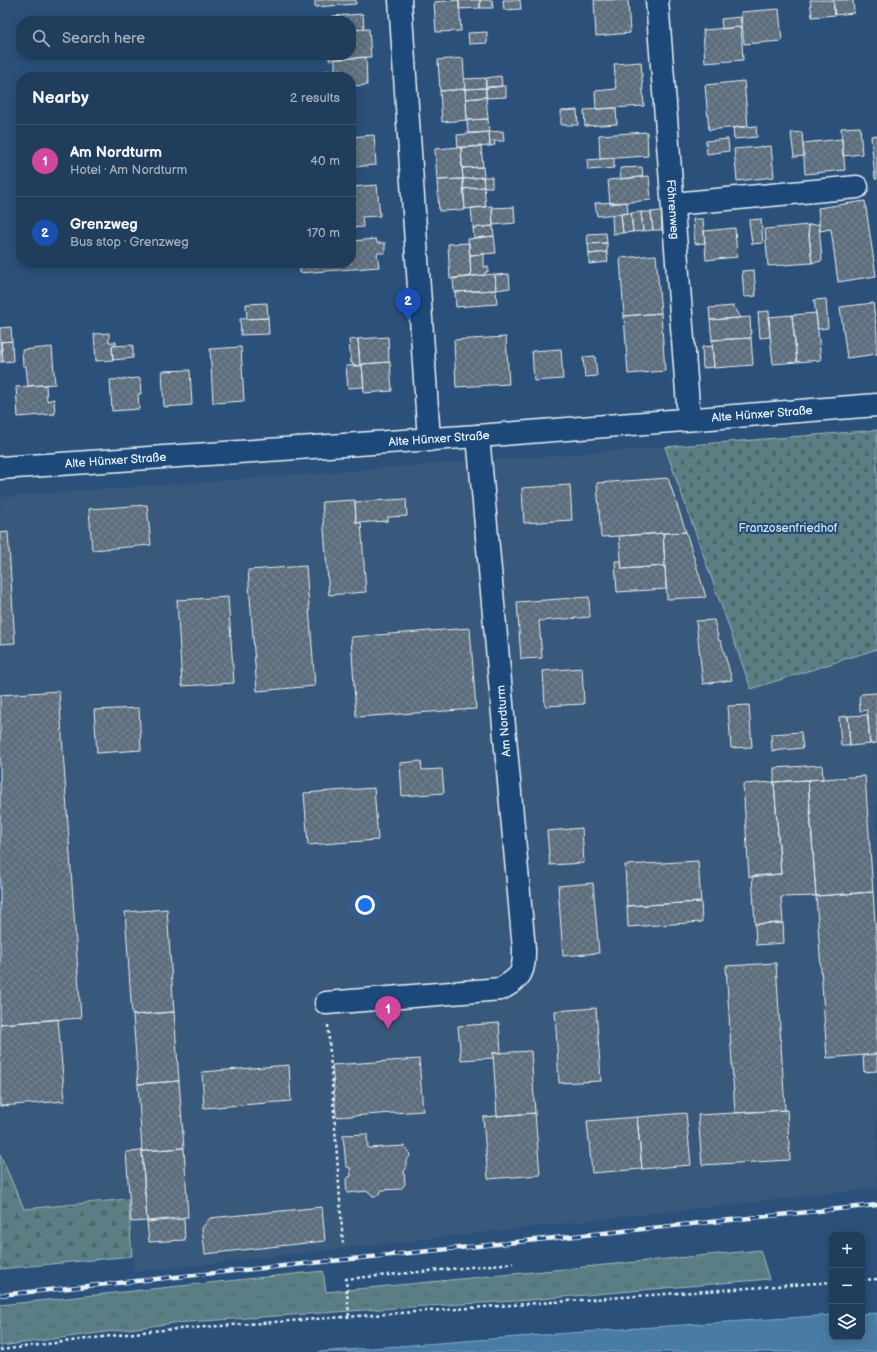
<!DOCTYPE html>
<html lang="en">
<head>
<meta charset="utf-8">
<style>
  :root { --surface:#203d5c; --page:#2d4865; --text:#f1f3f6; --muted:#a2aebb; --line:#3d5672; --accent:#ffd166 }
  body { margin:0; font-family:"Balsamiq Sans",sans-serif; background:var(--page); color:var(--text) }
  .controls { position:absolute; right:12px; bottom:12px; display:grid; overflow:hidden; border-radius:8px; box-shadow:0 2px 10px #0003 }
  .controls button { width:36px; height:36px; display:grid; place-items:center; padding:0; border:0; border-bottom:1px solid var(--line); background:var(--surface); color:var(--text); font:20px sans-serif }
  .you { position:absolute; left:365px; top:905px; width:14px; height:14px; margin:-10px; border:3px solid #fff; border-radius:50%; background:#1a73e8; box-shadow:0 0 0 6px #1a73e833 }
  .badge { display:grid; place-items:center; width:26px; height:26px; border-radius:50%; background:var(--accent); color:#fff; font-size:13px; font-weight:700 }
  .pin { position:absolute; translate:-50% -33px; filter:drop-shadow(0 1px 2px #0008) }
  .pin::after { content:''; position:absolute; top:21px; width:14px; height:12px; background:inherit; clip-path:polygon(0 0,100% 0,50% 100%) }
  .list { margin:0; padding:0; list-style:none }
  h2 { display:flex; justify-content:space-between; align-items:center; height:52px; margin:0; padding:0 16px; font-size:17px }
  h2 small { font-size:13px; font-weight:400; color:var(--muted) }
  .list li { display:grid; grid-template-columns:26px 1fr auto; gap:12px; align-items:center; box-sizing:border-box; height:72px; padding:0 16px; border-top:1px solid var(--line) }
  .list b { display:block; font-size:15px; white-space:nowrap }
  .list p { margin:0; font-size:13px; white-space:nowrap; color:var(--muted) }
  .list em { font-size:13px; font-style:normal; color:var(--muted) }
  .icon { flex:none; width:22px; height:22px; fill:none; stroke:currentColor; stroke-width:2; stroke-linecap:round; stroke-linejoin:round }
  .map { position:relative; flex:none; width:877px; height:1352px; overflow:hidden }
  .search { position:absolute; background:var(--surface); box-shadow:0 2px 10px #0003; left:16px; top:16px; width:340px; height:44px; display:flex; align-items:center; gap:10px; box-sizing:border-box; padding:0 14px; border-radius:16px; color:var(--muted); font-size:15px }
  .panel { position:absolute; background:var(--surface); box-shadow:0 2px 10px #0003; left:16px; top:72px; width:340px; height:196px; border-radius:16px }
  .map>svg:first-child { display:block }
  .built { fill:#39597b }
  .grass { fill:url(#grass-tufts); stroke:#a1b8be }
  .forest { fill:url(#forest-firs); stroke:#a1b8be }
  .cemetery { fill:url(#cemetery-stones); stroke:#a1b8be }
  .water { fill:#487ba5; stroke:#88aac6 }
  .building { fill:url(#building-cross-hatch); stroke:#e8f1f8 }
  .lines { fill:none; stroke-linecap:round; stroke-linejoin:round }
  .minor-casing { stroke:#e8f1f8; stroke-width:25 }
  .path { stroke:#e8f1f8; stroke-width:2.5; stroke-dasharray:3 3; stroke-linecap:butt }
  .minor { stroke:#1f4a7a; stroke-width:22 }
  .rail-casing { stroke:#e8f1f8; stroke-width:4.5 }
  .rail { stroke:#1f4a7a; stroke-width:3; stroke-dasharray:9; stroke-linecap:butt }
  .labels { text-anchor:middle; dominant-baseline:central; stroke-width:4; stroke-linejoin:round; paint-order:stroke }
  .street-label { font-size:12px; fill:#e8f1f8; stroke:#1f4a7a }
  .park-label { font-size:12px; fill:#d3e0e6; stroke:#1f4a7a }
</style>
</head>
<body>
<div class="map">
<svg width="877" height="1352" viewBox="0 0 877 1352">
  <defs>
    <pattern id="grass-tufts" width="24" height="20" patternUnits="userSpaceOnUse"><rect width="24" height="20" fill="#5a7e83"/><path d="M3 7l-1-3M5 7V3M7 7l1-3M15 17l-1-3M17 17v-4M19 17l1-3" fill="none" stroke="#516669"/></pattern>
    <pattern id="forest-firs" width="22" height="20" patternUnits="userSpaceOnUse"><rect width="22" height="20" fill="#5a7e83"/><path d="M5 1l3.5 6h-7zM16 11l3.5 6h-7z" fill="#516669"/></pattern>
    <pattern id="cemetery-stones" width="16" height="16" patternUnits="userSpaceOnUse"><rect width="16" height="16" fill="#5a7e83"/><path d="M2 7V4a2 2 0 0 1 4 0v3zM10 15v-3a2 2 0 0 1 4 0v3z" fill="#516669"/></pattern>
    <pattern id="building-cross-hatch" width="8" height="8" patternUnits="userSpaceOnUse"><rect width="8" height="8" fill="#5b6d7c"/><path d="M0 0l8 8M0 8l8-8" fill="none" stroke="#73828f"/></pattern>
  </defs>
  <rect width="100%" height="100%" fill="#2b517a"/>
  <filter id="ink" filterUnits="userSpaceOnUse"><feTurbulence type="fractalNoise" baseFrequency=".025" numOctaves="2"/><feDisplacementMap in="SourceGraphic" scale="8" xChannelSelector="R" yChannelSelector="G"/><feConvolveMatrix kernelMatrix="1 2 1 2 8 2 1 2 1" color-interpolation-filters="sRGB"/></filter>
  <g filter="url(#ink)">
    <path class="built" d="M665 447 751 689 877 649V1188L134 1272 128 1199 24 1209 0 1154V497Z"/>
    <path class="grass" d="M760 1250 769 1279 516 1301 409 1307 174 1323 0 1346V1305L323 1271 326 1292Z"/>
    <path class="forest" d="M0 1154 24 1209 128 1199 132 1256 0 1269Z"/>
    <path class="cemetery" d="M877 430V649L751 689 665 447Z"/>
    <path class="water" d="M877 1313V1352H319L623 1329 832 1315V1337H862V1314Z"/>
    <path class="building" d="M315 0H356V4L315 7Z
      M459 0 461 31 436 32 434 2Z
      M459 0H480V8L459 9Z
      M480 0H492L493 8H480Z
      M503 0H520L521 9 504 10Z
      M594 0H628L630 33 596 36Z
      M810 0H833L835 15 812 17Z
      M833 0H853L854 13 835 15Z
      M779 9 782 41 744 44 741 12Z
      M363 14 364 29 351 30V21H333V16Z
      M740 17 741 27 722 29 721 19Z
      M741 27 743 60 705 63 703 30Z
      M369 29 371 57 329 60V55H351V30Z
      M487 32V43L469 44 468 33Z
      M366 57 367 85 351 86V77H325V71L335 70V59Z
      M463 58 465 89 440 91 438 60Z
      M641 62 644 106 596 109 595 91 616 89 614 64Z
      M501 76 502 86 486 87V78Z
      M485 78 486 88 465 89 464 79Z
      M744 81 748 126 709 130 705 85Z
      M506 86V97L486 98V88Z
      M486 88V97L466 99 465 89Z
      M465 89 467 120 442 122 440 91Z
      M486 97 488 119 467 120 466 99Z
      M616 108 617 124 585 126 584 110Z
      M577 110 578 125H561V111Z
      M488 119 489 132 468 133 467 120Z
      M756 126 757 137 734 139 733 128Z
      M860 127 862 154 843 156 841 128Z
      M503 131 504 141H494L495 145 490 146 489 132Z
      M489 132 490 146 458 148 457 135Z
      M647 132 648 156 600 159 599 135Z
      M802 132 804 156 794 157 791 133Z
      M374 135 376 165 351 167V137Z
      M877 135V179H875L871 136Z
      M728 139 729 151 707 154 706 141Z
      M842 139 845 170 805 174 803 143Z
      M481 146 483 167 462 168 461 147Z
      M771 146 774 177 737 181 734 149Z
      M461 147 463 179 437 180 435 149Z
      M614 158V168L588 170 587 160Z
      M483 167 484 177 463 179 462 168Z
      M642 167 643 177 621 179 620 168Z
      M649 176 651 200 610 204 608 180Z
      M483 177H492V187H484Z
      M483 177 484 187 463 189V179Z
      M463 179 465 210 439 211 437 180Z
      M377 185 380 216 362 217 363 227 351 228V187Z
      M484 187 486 207 465 209 463 189Z
      M865 201 876 276 838 282 831 229 820 231 818 208Z
      M627 202 628 213 597 216 595 203Z
      M492 206 493 226 473 228 471 208Z
      M514 207 515 223 493 225 492 208Z
      M661 211 662 230H653L651 212Z
      M641 212 643 231 633 232 631 213Z
      M641 212H651L653 230 643 231Z
      M631 213 633 232 623 233 621 214Z
      M621 214 623 233 613 234 612 215Z
      M693 219H703L705 243 695 244Z
      M761 219 763 243 752 244 749 220Z
      M819 224 822 261 812 263 808 225Z
      M808 225 812 263 768 266 765 229Z
      M493 226 494 236 474 238 473 228Z
      M735 228 737 257 706 260 704 231Z
      M606 233 607 243 588 244 587 234Z
      M494 236 496 253 470 255 468 239Z
      M376 239 377 243H385V253H377L379 267 300 273V263H351V241Z
      M469 243 471 277 450 279 448 244Z
      M607 243V252L589 254 588 244Z
      M607 252 608 262 589 264V254Z
      M484 254V267L488 266V272H485V275L471 276 470 255Z
      M656 255 661 313 624 316 620 258Z
      M754 270 756 296 744 297 742 271Z
      M495 274 496 290 454 292 453 278Z
      M509 274 510 288 496 290 495 275Z
      M496 290 497 304 456 307 455 292Z
      M826 299 828 328 818 329 814 300Z
      M267 303 268 318 247 319 246 304Z
      M873 303 877 333V354L847 358 840 307Z
      M734 306 741 318 710 320 709 308Z
      M769 311 770 337 760 338 758 312Z
      M661 313 665 371 628 374 624 316Z
      M816 313 821 360 797 362 792 315Z
      M792 315 797 362 773 364 768 317Z
      M750 317 751 338 712 340 710 320Z
      M268 318 269 334 241 335 240 319Z
      M11 327 12 341 0 342V328Z
      M109 333V342H116V345L112 346 113 360 96 361 94 334Z
      M388 337 389 362 362 364 360 366 358 339Z
      M506 337 509 384 456 387 454 340Z
      M751 338 753 365 714 368 712 340Z
      M358 339 360 366H353V363H351L349 340Z
      M12 341 13 361 3 362 1 342Z
      M0 342H1L3 362H0Z
      M133 345V358L113 360 112 346Z
      M712 346 714 367 703 368 702 347Z
      M52 347 55 384 28 386 26 366H23L22 350Z
      M241 347 244 401 213 403 210 349Z
      M561 349 563 379 534 381 532 351Z
      M595 356 597 376 585 377 583 357Z
      M390 362 392 391 364 393 362 364Z
      M362 365 364 387 348 388 346 366Z
      M190 370 192 405 164 407 162 371Z
      M140 378 141 394H138L139 409 112 411 110 380Z
      M46 385 47 401 54 399 55 414 18 417 16 387Z
      M668 478 686 532 601 537 597 483Z
      M570 485 572 520 524 523 522 488Z
      M406 499 407 516 388 517V521L356 523 355 502Z
      M355 500 356 523 361 522 366 592 329 595 322 502Z
      M147 505 151 545 92 550 89 509Z
      M8 532 15 643 0 644V533Z
      M686 532 706 597 667 599 663 533Z
      M663 533 665 566 622 569 619 536Z
      M615 561H621L622 569 665 566 666 589 617 592Z
      M306 566 315 686 257 691 248 570Z
      M228 597 234 683 182 686 177 600Z
      M589 597 590 617 539 621 542 658 521 659 517 602Z
      M714 620 719 641H721L732 680 703 684 696 621Z
      M470 628 476 709 356 717 351 637Z
      M582 668 584 704 545 706 543 671Z
      M59 691 81 1018 0 1024V695Z
      M877 693V743L870 744 867 710 860 711 859 697 862 694Z
      M749 705 752 747 731 748 728 706Z
      M139 708 141 750 97 753 94 710Z
      M868 715 870 744 850 746 848 716Z
      M848 716 850 746H841L839 717Z
      M801 732 803 748 772 751 771 734Z
      M421 761 422 770 442 769 444 793 402 796 400 763Z
      M822 765 823 779 774 782V768Z
      M865 776 873 892 816 896 808 780Z
      M808 780 816 896 781 897 783 923 755 924 752 876 781 874 774 782Z
      M774 782 781 874 749 877 743 784Z
      M374 788 378 840 308 845 304 793Z
      M582 828 584 863 550 865 547 831Z
      M698 861 701 902 627 906 625 865Z
      M593 883 599 953 563 956 558 886Z
      M873 892 877 951V1054L827 1058 816 896Z
      M701 902 702 922 628 927 627 906Z
      M167 909 174 1012 132 1015 125 912Z
      M783 923 784 943 756 945 755 924Z
      M776 963 785 1110 735 1113 726 966Z
      M596 1008 601 1081 559 1083 555 1011Z
      M174 1012 179 1081 138 1084 133 1015Z
      M58 1019 65 1101 0 1106V1024Z
      M499 1023 501 1053H493V1058L461 1060 458 1026Z
      M531 1051 535 1113 497 1116 493 1053Z
      M877 1054V1071L864 1072 863 1055Z
      M419 1059 423 1111 336 1117 332 1065Z
      M289 1065 291 1101 204 1108 202 1072Z
      M179 1081 184 1148 142 1151 138 1084Z
      M787 1110 790 1160 702 1165 698 1115Z
      M535 1113 540 1175 488 1179 483 1117Z
      M686 1113 691 1165 642 1169 637 1117Z
      M637 1117 642 1169 592 1173 587 1121Z
      M367 1134 368 1148 404 1146 409 1151 410 1156 406 1161V1169L404 1171 405 1184 401 1189 382 1190 377 1196H373L368 1191 347 1193 346 1179 351 1176 350 1168 346 1166 343 1135Z
      M184 1148 188 1217 147 1221 142 1151Z
      M142 1151 147 1221 131 1222 126 1152Z
      M322 1207 325 1241 205 1254 202 1228 210 1218Z
      M184 1219 185 1240 149 1242 147 1222Z"/>
    <g class="lines">
      <g class="minor-casing">
        <g id="minor">
          <path d="M400 0 429 440"/>
          <path id="s1" d="M657 0 689 418"/>
          <path d="M673 204 857 187"/>
          <path id="s2" d="M0 468 478 436 877 405"/>
          <path d="M326 1003 501 989C522 977 524 973 524 949L478 436"/>
        </g>
      </g>
      <path class="path" d="M328 1025 343 1244
        M862 1280 877 1279
        M349 1316 346 1279 513 1263
        M0 1350 150 1331 832 1282"/>
      <use href="#minor" class="minor"/>
      <g class="rail-casing">
        <path id="rail" d="M0 1295 877 1205"/>
      </g>
      <use href="#rail" class="rail"/>
    </g>
  </g>
  <g class="labels">
    <g class="street-label">
      <text stroke="none"><textPath href="#s1" startOffset="210">Föhrenweg</textPath></text>
      <text stroke="none"><textPath href="#s2" startOffset="764">Alte Hünxer Straße</textPath></text>
      <text stroke="none"><textPath href="#s2" startOffset="440">Alte Hünxer Straße</textPath></text>
      <text stroke="none"><textPath href="#s2" startOffset="116">Alte Hünxer Straße</textPath></text>
      <text transform="translate(504 721) rotate(-95)">Am Nordturm</text>
    </g>
    <g class="park-label">
      <text x="788" y="528">Franzosenfriedhof</text>
    </g>
  </g>
</svg>
<div class="controls">
<button>+</button>
<button>−</button>
<button><svg class="icon" aria-label="layers" viewBox="0 0 24 24"><path d="M12 4l9 5-9 5-9-5zM3 14l9 5 9-5"/></svg></button>
</div>
<div class="you"></div>
<div class="pin badge" style="left:388px;top:1029px;background:#d1479c">1</div>
<div class="pin badge" style="left:408px;top:321px;background:#1a4fb4">2</div>
<div class="search"><svg class="icon" aria-label="search" viewBox="0 0 24 24"><circle cx="10" cy="10" r="6"/><path d="M15 15l6 6"/></svg>Search here</div>
<section class="panel">
<h2>Nearby<small>2 results</small></h2>
<ul class="list">
<li><span class="badge" style="background:#d1479c">1</span><div><b>Am Nordturm</b><p>Hotel · Am Nordturm</p></div><em>40 m</em></li>
<li><span class="badge" style="background:#1a4fb4">2</span><div><b>Grenzweg</b><p>Bus stop · Grenzweg</p></div><em>170 m</em></li>
</ul>
</section>
</div>
</body>
</html>
